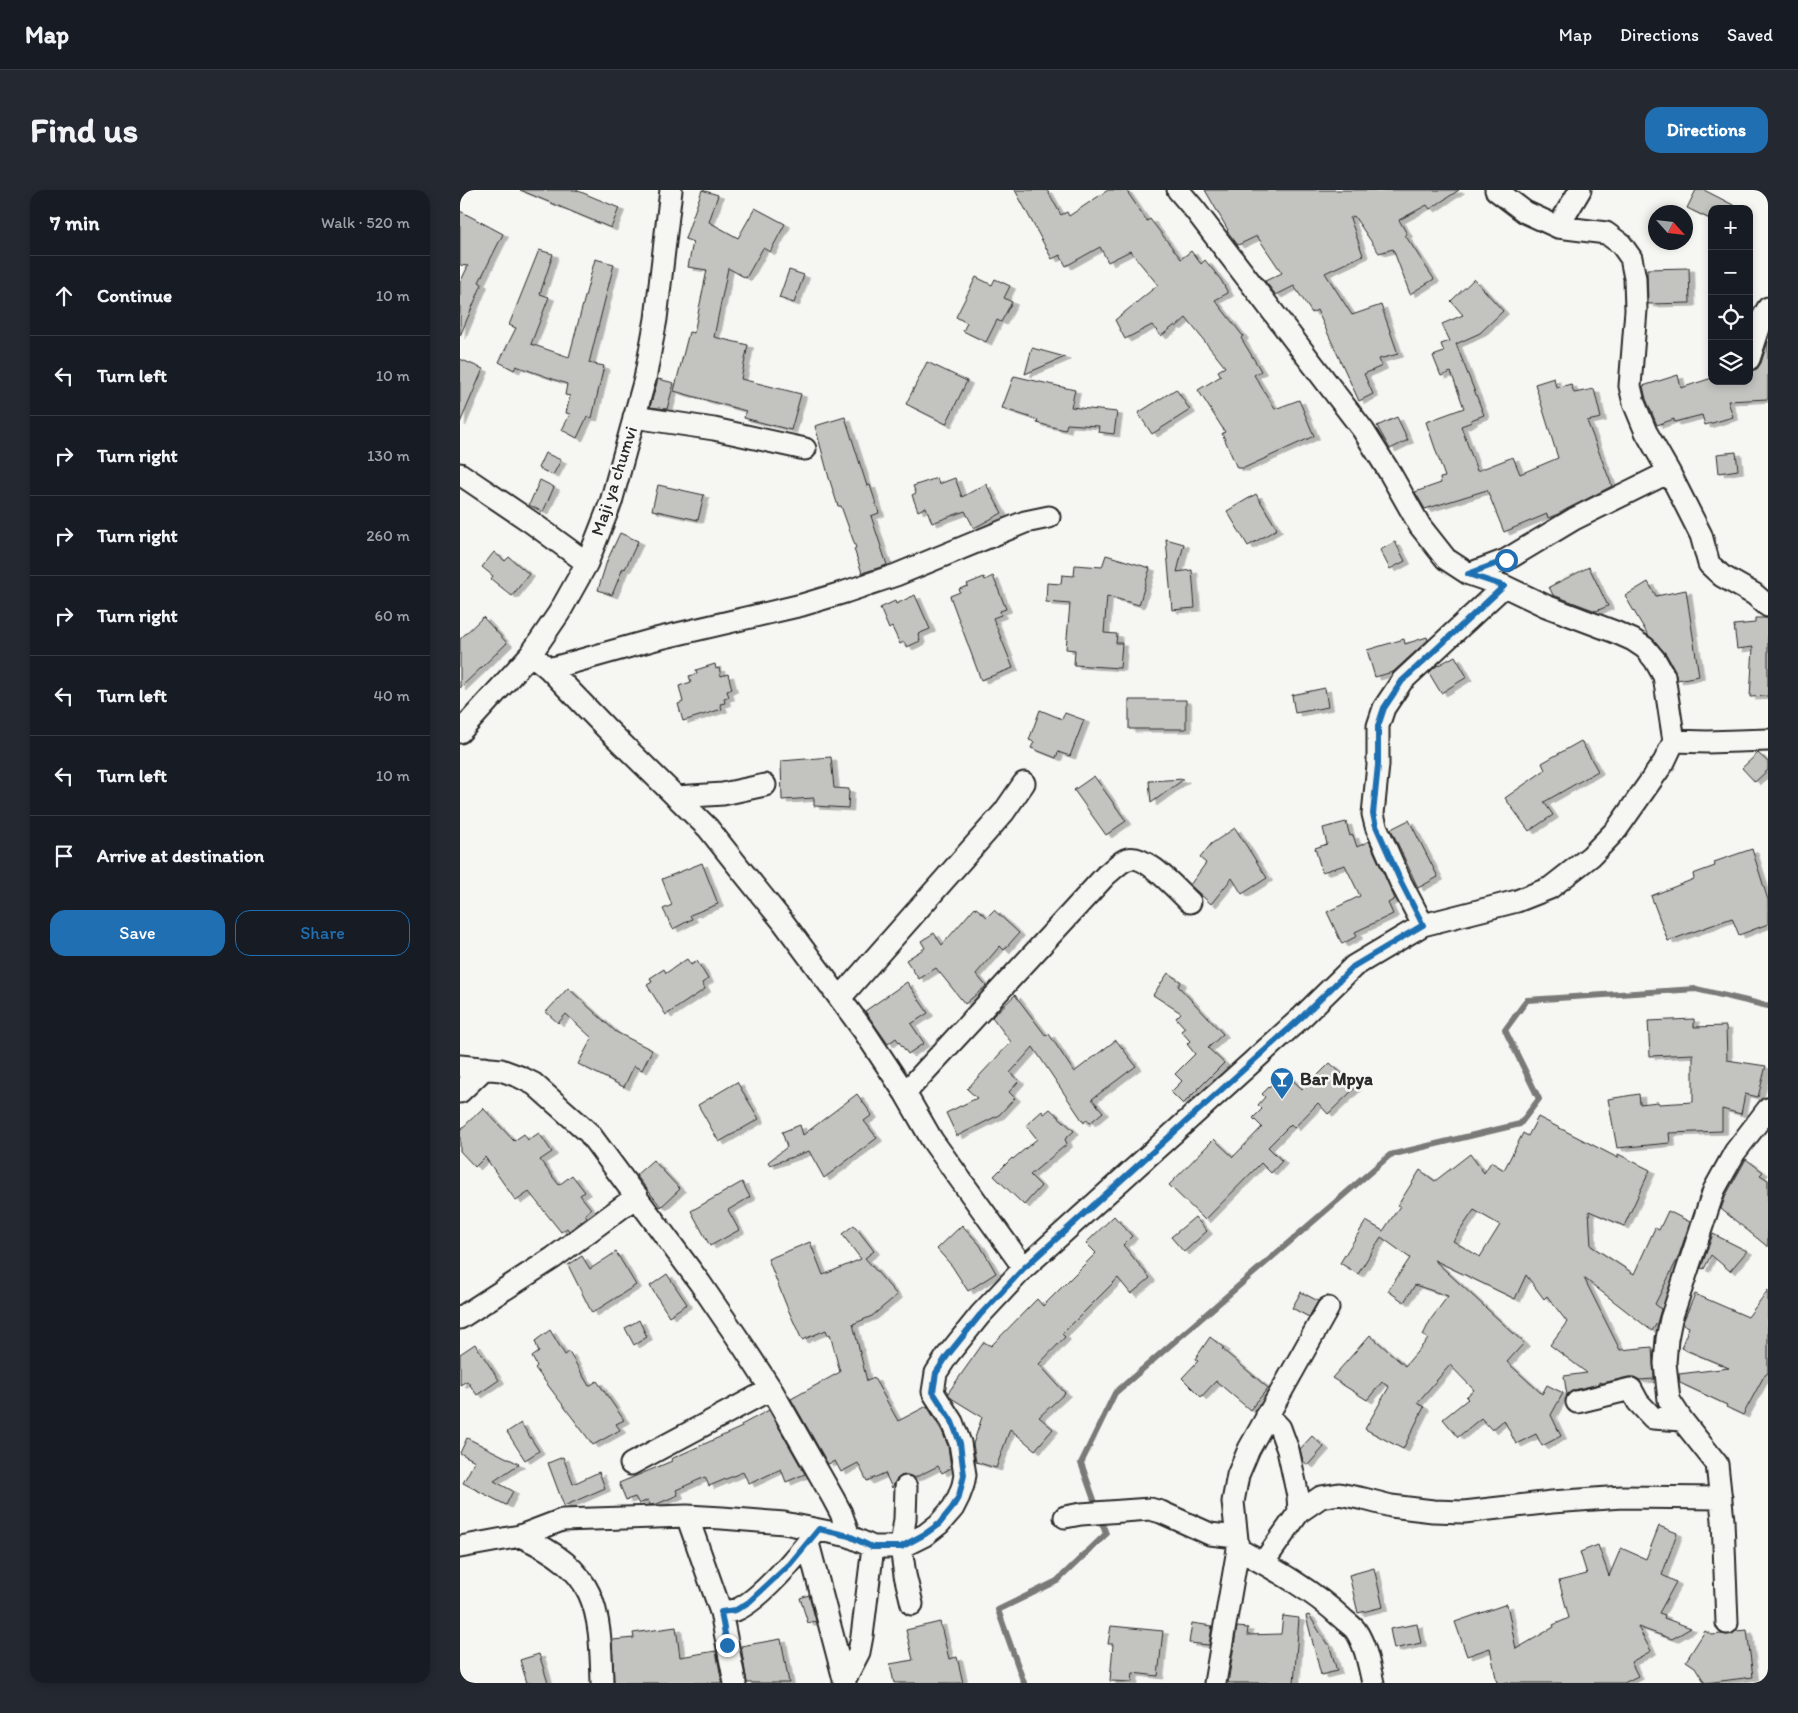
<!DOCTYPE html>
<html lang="en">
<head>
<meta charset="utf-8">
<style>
  :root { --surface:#171b24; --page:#242831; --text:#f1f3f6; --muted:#9ea1a6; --line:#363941; --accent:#1f6fb2 }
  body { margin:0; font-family:Itim,sans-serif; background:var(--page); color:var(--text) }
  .controls { position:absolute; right:15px; top:15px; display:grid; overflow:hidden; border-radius:10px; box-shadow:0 2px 8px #0003 }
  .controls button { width:45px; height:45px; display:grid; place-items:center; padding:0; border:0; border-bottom:1px solid var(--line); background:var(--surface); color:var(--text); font:25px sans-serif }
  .compass { position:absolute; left:1188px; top:15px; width:45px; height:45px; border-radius:50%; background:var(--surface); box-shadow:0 2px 8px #0003; rotate:117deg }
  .stop { position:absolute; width:15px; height:15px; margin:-11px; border:4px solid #1f6fb2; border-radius:50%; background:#fff }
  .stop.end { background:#1f6fb2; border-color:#fff; box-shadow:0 1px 5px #0008 }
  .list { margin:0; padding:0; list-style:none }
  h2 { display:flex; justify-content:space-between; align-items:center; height:65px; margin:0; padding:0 20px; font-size:21px }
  h2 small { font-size:16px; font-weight:400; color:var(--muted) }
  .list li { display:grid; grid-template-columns:32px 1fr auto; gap:15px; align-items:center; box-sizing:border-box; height:80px; padding:0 20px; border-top:1px solid var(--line) }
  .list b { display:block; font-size:19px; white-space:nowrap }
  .list em { font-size:16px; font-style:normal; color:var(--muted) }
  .actions { display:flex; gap:10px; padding:15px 20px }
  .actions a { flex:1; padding:11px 0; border:1px solid var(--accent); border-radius:15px; text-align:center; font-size:18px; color:var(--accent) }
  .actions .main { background:var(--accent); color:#fff }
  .icon { flex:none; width:28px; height:28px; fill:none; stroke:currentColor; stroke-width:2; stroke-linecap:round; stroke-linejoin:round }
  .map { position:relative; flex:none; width:1308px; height:1493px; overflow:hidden; border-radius:15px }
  header { display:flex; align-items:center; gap:30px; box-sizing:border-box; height:70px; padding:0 25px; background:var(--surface); border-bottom:1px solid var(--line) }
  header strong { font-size:24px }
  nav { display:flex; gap:28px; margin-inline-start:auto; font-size:18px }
  .intro { display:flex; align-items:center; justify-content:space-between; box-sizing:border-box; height:120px; padding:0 30px }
  h1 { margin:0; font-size:35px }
  .button { padding:12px 22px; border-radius:15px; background:var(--accent); color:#fff; font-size:18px; font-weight:700 }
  main { display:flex; gap:30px; padding:0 30px }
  aside { flex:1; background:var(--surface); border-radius:15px; box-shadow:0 2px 8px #0003 }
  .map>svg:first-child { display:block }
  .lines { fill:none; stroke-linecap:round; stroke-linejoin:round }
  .stream { stroke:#7a7a78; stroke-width:6 }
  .building { fill:#c3c3c0; stroke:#2b2b2b; fill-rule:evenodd; filter:url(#shadow) }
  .minor-casing { stroke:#2b2b2b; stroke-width:25 }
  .minor { stroke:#f6f6f2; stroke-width:21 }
  .route { stroke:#1f6fb2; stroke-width:6 }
  .labels { text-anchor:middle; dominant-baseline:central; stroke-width:5; stroke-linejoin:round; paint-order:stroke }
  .street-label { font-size:18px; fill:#2b2b2b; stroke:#f6f6f2 }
  .poi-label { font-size:18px; font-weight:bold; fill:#2b2b2b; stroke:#f6f6f2; text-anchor:start }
</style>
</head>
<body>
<header>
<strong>Map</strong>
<nav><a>Map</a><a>Directions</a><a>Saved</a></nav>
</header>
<div class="intro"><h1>Find us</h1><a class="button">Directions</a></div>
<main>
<aside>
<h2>7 min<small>Walk · 520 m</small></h2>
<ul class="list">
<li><svg class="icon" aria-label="ahead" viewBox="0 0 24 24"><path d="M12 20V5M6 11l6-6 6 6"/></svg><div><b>Continue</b></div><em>10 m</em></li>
<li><svg class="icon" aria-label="left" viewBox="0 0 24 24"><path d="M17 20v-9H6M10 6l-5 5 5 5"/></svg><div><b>Turn left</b></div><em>10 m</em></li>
<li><svg class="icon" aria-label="right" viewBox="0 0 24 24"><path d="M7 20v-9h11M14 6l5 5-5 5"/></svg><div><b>Turn right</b></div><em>130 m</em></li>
<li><svg class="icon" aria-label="right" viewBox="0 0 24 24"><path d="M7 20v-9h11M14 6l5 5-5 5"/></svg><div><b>Turn right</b></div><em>260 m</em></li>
<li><svg class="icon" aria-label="right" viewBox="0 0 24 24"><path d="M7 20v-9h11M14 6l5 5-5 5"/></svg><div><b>Turn right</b></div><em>60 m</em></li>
<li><svg class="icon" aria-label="left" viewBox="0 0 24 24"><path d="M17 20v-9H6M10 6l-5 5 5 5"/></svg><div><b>Turn left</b></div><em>40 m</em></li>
<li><svg class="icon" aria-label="left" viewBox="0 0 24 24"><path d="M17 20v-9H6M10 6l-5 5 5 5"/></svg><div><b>Turn left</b></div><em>10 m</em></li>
<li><svg class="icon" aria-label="arrive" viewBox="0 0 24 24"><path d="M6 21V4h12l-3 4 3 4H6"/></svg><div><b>Arrive at destination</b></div></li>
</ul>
<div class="actions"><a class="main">Save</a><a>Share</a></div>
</aside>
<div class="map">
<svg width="1308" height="1493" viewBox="0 0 1308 1493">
  <defs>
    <filter id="shadow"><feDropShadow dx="5.5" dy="3" stdDeviation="0" flood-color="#0004"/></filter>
  </defs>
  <rect width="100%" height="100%" fill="#f6f6f2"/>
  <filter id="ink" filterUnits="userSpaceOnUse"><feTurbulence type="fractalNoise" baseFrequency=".02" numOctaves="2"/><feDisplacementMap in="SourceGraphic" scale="10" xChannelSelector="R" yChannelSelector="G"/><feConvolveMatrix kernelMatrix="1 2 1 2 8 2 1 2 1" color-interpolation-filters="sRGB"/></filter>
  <g filter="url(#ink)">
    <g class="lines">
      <path class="stream" d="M564 1493 538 1420 597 1391 646 1344 621 1273 655 1203 930 965 1060 934 1079 909 1045 840 1067 810 1236 799 1308 816"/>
    </g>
    <path class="building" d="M60 0H116L159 18 151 38Z
      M242 0 258 5 249 32 278 48 295 18 325 34 310 62 303 58 286 88 268 78 254 147 288 155 281 189 341 204 331 240 284 228 286 221 214 201 229 142 234 143 247 80 228 77 233 52 225 49Z
      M555 0H587L601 25 607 22 609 26 648 0H666L687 31 690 29 721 69 731 61 741 74 745 70 761 90 768 103 755 110 783 146 781 148 801 181 794 185 815 219 839 210 854 246 784 278H777L762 243 765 242 738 200 761 186 758 181 765 177 726 128 716 137 715 135 701 146 692 135 665 149 655 130 698 95 670 61 648 72 640 57 606 76 600 65 592 69Z
      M745 0H999L970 19 967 15 939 30 947 44 945 45 974 89 950 104 933 59 919 63 894 26 890 28 903 65 865 83 892 125 921 115 938 164 919 169 922 176 904 184 913 204 899 211 857 120 852 123 834 96 816 105 805 91 822 83 797 46 778 55 767 41 768 40Z
      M1236 0H1244L1281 19H1252V30L1227 18Z
      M0 21 43 44 19 92 22 94 0 146V93L8 76 0 75Z
      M79 60 93 64 80 104 89 107 71 154 109 167 135 69 154 74 129 173 144 176 132 228 127 227 117 248 102 240 110 224 106 223 110 206 105 205 107 194 56 176 54 180 39 172 56 138 49 135Z
      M1229 78 1230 113 1188 114 1187 79Z
      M329 80 344 85 334 113 319 108Z
      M516 87 532 95 535 89 550 96 544 108 552 112 541 132 537 130 526 152 503 141 507 133 496 127Z
      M1014 89 1043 121 1020 143 996 154 1024 225 1011 230 1012 232 1001 236 1017 281 1053 267 1060 284 1098 268 1075 194 1094 188 1096 198 1111 194 1114 203 1134 199 1141 228 1127 231 1152 296 1098 324 1088 328 1087 324 1044 342 1027 300 965 319 955 302 981 293 980 288 985 287 966 232 1004 218 991 182 981 186 973 166 984 162 981 154 990 151 982 134 1003 125 991 111Z
      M1308 151V209L1268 211 1273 227 1245 235 1242 225 1214 232V229L1197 235 1186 209 1183 196 1218 185 1221 198 1252 188V191H1289V181L1297 179 1301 173Z
      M572 158 605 167 565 184Z
      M0 169 23 179 0 233Z
      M467 172 507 191 486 234 446 214Z
      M554 186 615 200 611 217 657 222 654 244 638 242 639 236 607 234 605 240 577 233 578 230 542 218Z
      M198 189 214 193 207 219 190 217Z
      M716 199 730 220 692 244 678 223Z
      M385 227 407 296 410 295 419 323 411 326 427 375 402 383 394 359 396 358 381 316H378L369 288 355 236Z
      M937 227 948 250 930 259 917 236Z
      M1276 262 1278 280 1259 283 1257 264Z
      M85 263 101 270 93 285 78 278Z
      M477 288 479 294 495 288 502 307 526 294 542 323 514 338 505 321 472 333 466 317 458 321 452 305 456 303 453 296Z
      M80 290 94 297 83 322 69 315Z
      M198 295 244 305 238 330 192 320Z
      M796 304 817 339 788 356 767 321Z
      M160 343 178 351 165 379 163 378 152 405 138 400 147 371Z
      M706 349 724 354 717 382 732 380 735 418 712 420Z
      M935 352 945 371 930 379 920 360Z
      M34 362 45 371 49 367 69 384 52 406 31 389 33 386 22 377Z
      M646 365 690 378 679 415 647 406 644 443 657 444 656 453H662L660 478 614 475 615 460 606 459 610 414 586 412 587 393 601 394 602 385 614 386 615 375 642 377Z
      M1129 377 1148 416 1136 421 1093 405 1089 397Z
      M533 386 546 419 540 421 541 425 533 428 553 478 521 490 490 406 500 402 499 399 508 396 507 394 524 387 525 390Z
      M1188 392 1196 406 1226 400 1239 486 1217 490 1215 480 1206 464 1194 450 1188 445 1165 406Z
      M455 405 470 439 458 444 460 451 447 457 444 452 440 454 432 437 429 439 420 418 435 411 436 414Z
      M23 427 47 453 0 498V449Z
      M1295 428H1308V506L1290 507 1293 457 1277 459 1274 435 1295 433Z
      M967 447 968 450 933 482 915 487 907 460 944 449 945 454Z
      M995 466 1007 487 981 503 969 483 975 477Z
      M255 474 256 479 259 478 261 486 268 484 272 499 267 501 269 507 264 508 265 513 260 514 262 519 223 531 218 514 223 512 219 496 231 492 229 486 237 484 236 480Z
      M865 498 868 517 835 523 832 505Z
      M669 510H726V539H669Z
      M580 520 602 529 605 523 624 530 610 566 598 562 596 568 571 558 574 552 569 550Z
      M1121 551 1138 581 1084 612 1093 625 1069 641 1045 608 1085 580 1082 573Z
      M1298 563 1308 572V580L1295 592 1282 578Z
      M371 567 374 598 389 599 388 618 354 616V608L322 610 321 571Z
      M634 586 666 631 646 645 614 600Z
      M724 589 691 613 689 591Z
      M949 630 978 687 958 698 931 639Z
      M886 632 890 646 893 645 897 657 909 651 935 709 928 713 933 724 895 742 897 746 882 754 867 722 900 706 885 675 862 682 855 658 867 654 863 638Z
      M775 638 807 688 782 704 772 688 751 714 730 695 746 673 740 668 751 654Z
      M1292 659 1308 710V734L1279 745 1272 728 1208 751 1191 706 1234 689 1233 684 1255 676 1254 672Z
      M242 673 258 714 230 725 232 729 213 739 203 719 212 715 202 689Z
      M515 717 527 727 534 720 559 743 544 760 540 756 516 784 526 796 505 814 476 778 459 789 446 770 465 758 461 751 474 743 482 755Z
      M227 769 231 775 237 771 248 789 242 793 245 799 206 825 187 795 192 792 190 788 204 779 206 783Z
      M708 783 721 792 718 796 763 844 748 858 764 873 723 914 711 902 722 891 715 884 735 864 727 854 730 851 721 841 725 838 716 828 721 823 693 805Z
      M447 792 468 823 451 834 464 853 448 864 436 848 428 854 405 821Z
      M108 798 156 842 192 860 182 880 174 876 164 897 118 874 132 848 106 824 98 833 86 822Z
      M555 805 586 846 589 844 614 882 656 850 676 876 632 909 643 922 630 933 627 929 624 933 573 857 550 883 559 891 549 902 555 908 539 925 497 946 486 923 517 908 507 899 551 852 532 827Z
      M1234 829V837L1266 836 1267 870 1306 876 1298 907 1285 904 1281 924 1262 919V941L1209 943 1210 953 1157 958 1148 909 1179 904 1180 914 1198 912 1199 914 1233 912V864L1190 866 1188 831Z
      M870 873 896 897 868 924 858 913 834 938 831 934 808 957 822 971 811 983 801 973 745 1030 709 995 754 949 773 967 802 937 793 928 802 919 798 915 805 907 802 904 824 882 843 900Z
      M277 892 299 929 259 952 238 915Z
      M397 904 412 925 404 931 417 948 364 988 349 961 310 975 308 972 327 957 322 942 340 935 343 945Z
      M23 918 54 951 64 944 68 950 79 943 92 962 80 970 99 995 112 985 125 1002 120 1005 131 1019 125 1024 127 1027 109 1041 107 1038 101 1042 69 1002 56 1011 25 967 15 977 0 961V940Z
      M590 919 614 941 605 949 607 954 570 985 581 996 564 1015 534 986 552 968 553 969 577 949 566 935 582 921 584 924Z
      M1078 927 1158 968V964L1190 980 1164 1036 1129 1021 1131 1056 1174 1084 1195 1038 1199 1040 1208 1021 1230 1032 1218 1068 1195 1114 1201 1119 1197 1133 1192 1141 1124 1088 1160 1160 1192 1157 1194 1189 1180 1190 1174 1187H1168L1143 1193 1139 1192V1194L1114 1200 1107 1206 1104 1186 1127 1183 1090 1155 1107 1132 1087 1106 1084 1109 1066 1085 1055 1109 974 1070 1064 1153 1047 1172 1082 1204 1087 1195 1103 1203 1091 1225 1101 1246 1082 1256 1076 1244 1056 1254 1044 1230 1032 1240 1021 1228 998 1247 983 1229 1008 1209 1006 1207 1014 1200 990 1175 957 1213 964 1217 943 1259 905 1239 929 1197 922 1192 907 1210 872 1188 910 1145 945 1176 968 1149 963 1145 971 1129 988 1106 955 1095 944 1112 928 1101 950 1068 921 1047 898 1084 880 1073 906 1031 923 1041 940 1016 938 1015 960 980 975 991 1010 964 1024 983 1031 972 1044 980 1063 943 1068 946ZM1014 1020 1040 1035 1020 1067 993 1051Z
      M1286 969 1303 982 1300 985 1308 990V1057L1261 1019 1266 1005Z
      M193 970 220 999 201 1017 176 985Z
      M282 992 290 1007 268 1020 279 1040 250 1056 231 1021Z
      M654 1026 672 1046 663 1055 690 1088 671 1104 658 1088 602 1144 605 1147 579 1174 605 1203 579 1227 593 1239 575 1260 550 1239 536 1278 516 1272 513 1254 522 1227 491 1208 488 1203 524 1152 531 1156 577 1109 583 1116 636 1063 626 1053Z
      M735 1027 747 1041 724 1062 711 1047Z
      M394 1035 414 1061 405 1068 437 1105 412 1126 393 1134 407 1191 414 1188 438 1231 467 1216 482 1241 488 1256 491 1278 482 1283 478 1276 454 1288 447 1285 441 1286 436 1290 432 1298 425 1283 407 1291 398 1273 381 1282 375 1271 368 1274 331 1209 380 1182 370 1144 368 1145 366 1140 342 1150 327 1117 308 1069 350 1052 363 1085 401 1069 382 1044Z
      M502 1035 520 1055 536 1083 508 1101 492 1076 477 1059Z
      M1253 1044 1287 1061 1270 1081 1251 1065 1244 1079 1241 1078Z
      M156 1062 176 1095 132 1123 108 1075 122 1066 130 1079Z
      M207 1084 227 1114 209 1126 190 1096Z
      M1308 1100V1183L1304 1186 1283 1225 1266 1217 1267 1215 1220 1193 1219 1184 1269 1178 1221 1158 1229 1137 1223 1134V1132L1235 1104 1288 1127Z
      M841 1102 858 1111 849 1127 832 1118Z
      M179 1130 187 1147 174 1155 165 1138Z
      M90 1140 105 1165 109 1162 129 1196 137 1191 164 1230 156 1234 160 1240 133 1255 75 1178 77 1176 72 1167 79 1162 75 1151Z
      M750 1147 764 1158 762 1159 808 1198 790 1220 756 1191 741 1207 722 1188 738 1171 735 1169Z
      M15 1154 39 1190 17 1205 7 1191 0 1195V1164Z
      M309 1220 345 1284 326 1292 321 1279 289 1294 283 1282 249 1296 245 1287 216 1300 218 1305 197 1314 190 1315 188 1310 179 1314 175 1307 166 1310 159 1293 212 1271 211 1269 282 1237 281 1235Z
      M61 1233 79 1261 65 1270 47 1242Z
      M852 1246 864 1257 848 1275 843 1271 840 1259Z
      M7 1248 59 1274 34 1291 53 1301 46 1315 3 1293 15 1271 0 1263Z
      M103 1267 113 1294 139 1282 145 1298 104 1316 88 1273Z
      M1199 1336 1217 1343 1202 1385 1216 1392 1199 1423 1205 1425 1204 1428 1231 1438 1212 1449 1178 1437 1191 1461 1171 1472 1178 1486 1164 1493H1037L1030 1458 1007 1466 995 1432 1047 1414 1056 1459 1094 1437 1093 1435 1109 1428 1099 1391 1127 1384 1120 1362 1138 1355 1149 1386 1161 1358 1186 1369Z
      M914 1378 923 1417 898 1423 889 1385Z
      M349 1405 356 1431 348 1433 340 1408Z
      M849 1425 867 1454H869L877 1481 861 1485 846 1426Z
      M823 1426 839 1428 834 1493H768L777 1437 788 1438 787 1445 821 1444Z
      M480 1432 489 1469 497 1467 503 1493H434L430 1474 453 1470 446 1440Z
      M732 1433 752 1436 749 1455 729 1453Z
      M957 1434 961 1453 934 1459 930 1439Z
      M651 1436 703 1441 698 1486 673 1483 672 1492 650 1491 653 1454H648Z
      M216 1437 220 1467 256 1461 262 1493H154L152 1450 174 1448 173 1443Z
      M1287 1440 1293 1487 1245 1493 1235 1477 1226 1471 1245 1441 1252 1445 1261 1444 1267 1445 1276 1441Z
      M321 1449 329 1493H287L281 1456Z
      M79 1464 88 1493H67L60 1470Z"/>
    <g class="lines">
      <g class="minor-casing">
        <path id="minor" d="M1036 0 1065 22 1098 37 1146 43 1161 54 1171 68 1175 88 1176 120 1170 196 1174 213 1186 242 1209 282 1241 345 1249 374 1262 386 1294 404 1308 416
          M1098 37 1120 0
          M1289 169 1302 129 1308 118
          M174 227 254 239 345 259
          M0 284 71 332 127 373
          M1009 384 1046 370 1114 329 1209 282
          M71 464 89 479 147 539 248 638 282 681 324 733 404 841 445 903 472 950 564 1078
          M89 479 196 449 342 415 385 402 436 385 565 332 589 327
          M0 542 71 464 99 423 127 373 151 312 185 189 196 129 211 0
          M1214 551 1247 552 1308 550
          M216 607 263 604 305 595
          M963 735 941 693 916 636 913 624 918 575V536L924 518 942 491 1044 396
          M380 808 544 622 564 593
          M0 876 41 880 60 887 74 894 129 943 240 1093 283 1156 311 1199 373 1308 381 1323 389 1346
          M0 902 25 878
          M445 903 646 685C653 680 660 671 668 669 685 663 718 701 730 712
          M868 1118 789 1259 778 1285 773 1312 778 1359C814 1379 852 1400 882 1428 886 1432 893 1436 896 1441 906 1456 909 1476 913 1493
          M0 1128 93 1068 177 1006
          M1117 1212 1171 1199 1178 1212 1193 1228 1222 1230
          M171 1274 311 1199
          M446 1297 445 1329 441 1357 445 1385 452 1414
          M839 1322 861 1307 879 1304 904 1309 931 1316 973 1321 1004 1322 1092 1312 1162 1307 1261 1308
          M227 1326 261 1422 275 1493
          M605 1327 621 1324 690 1319 701 1322 750 1344 776 1347
          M60 1346C137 1380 140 1416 142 1493
          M348 1353 385 1493
          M0 1357 60 1346 102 1330 227 1326 262 1328 324 1333 389 1346 413 1357H441L465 1345 479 1334 493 1318 499 1306 503 1295 505 1285 500 1253 492 1232 473 1202 476 1183 487 1166 520 1125 564 1078 843 826 894 776 963 735 1057 711 1090 698 1131 666 1157 639 1204 572 1214 551 1204 486 1195 470 1185 458 1173 450 1155 442 1086 416 1044 396 1009 384 986 369 960 336 930 283 903 240 735 20 718 0
          M803 1373 839 1322 838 1306 828 1260 820 1238 807 1224
          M261 1422C266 1421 272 1421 276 1420 299 1411 339 1364 354 1344
          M1267 1433 1263 1330 1257 1274 1222 1230 1209 1210 1205 1173 1207 1149 1211 1129 1254 1000 1275 962 1308 919
          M384 1491 399 1462 402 1446 413 1357
          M755 1493 778 1359"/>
      </g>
      <use href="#minor" class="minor"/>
    </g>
  </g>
  <g class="lines" filter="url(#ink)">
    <path class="route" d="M267 1455 261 1422 276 1420 289 1412 330 1374 359 1339 389 1346 412 1357H441L465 1344 479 1334 492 1318 499 1306 504 1285 500 1253 492 1232 473 1202 476 1183 487 1166 520 1125 564 1078 843 826 894 776 963 735 941 692 916 636 913 624 918 575V536L924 518 942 491 1044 396 1008 384 1046 370"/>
  </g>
  <defs>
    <g id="bar-pin" transform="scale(1.25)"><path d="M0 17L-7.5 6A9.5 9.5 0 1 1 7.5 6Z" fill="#1f6fb2" stroke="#f6f6f2"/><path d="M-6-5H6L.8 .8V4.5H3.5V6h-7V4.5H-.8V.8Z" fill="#fff"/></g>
  </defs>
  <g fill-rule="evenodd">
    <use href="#bar-pin" x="822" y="889"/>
  </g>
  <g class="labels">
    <g class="street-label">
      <text transform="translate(154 291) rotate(-72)">Maji ya chumvi</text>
    </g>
    <g class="poi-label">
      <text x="840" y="889">Bar Mpya</text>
    </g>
  </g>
</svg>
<div class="controls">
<button>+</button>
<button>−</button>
<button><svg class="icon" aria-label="locate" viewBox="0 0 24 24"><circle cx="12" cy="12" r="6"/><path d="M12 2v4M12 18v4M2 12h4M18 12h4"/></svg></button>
<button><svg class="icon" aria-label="layers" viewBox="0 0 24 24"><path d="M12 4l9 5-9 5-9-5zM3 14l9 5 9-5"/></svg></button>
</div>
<svg class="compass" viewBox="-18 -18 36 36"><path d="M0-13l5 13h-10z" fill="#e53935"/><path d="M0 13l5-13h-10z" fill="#9ea1a6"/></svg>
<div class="stop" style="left:1046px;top:370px"></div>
<div class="stop end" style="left:267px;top:1455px"></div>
</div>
</main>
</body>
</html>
